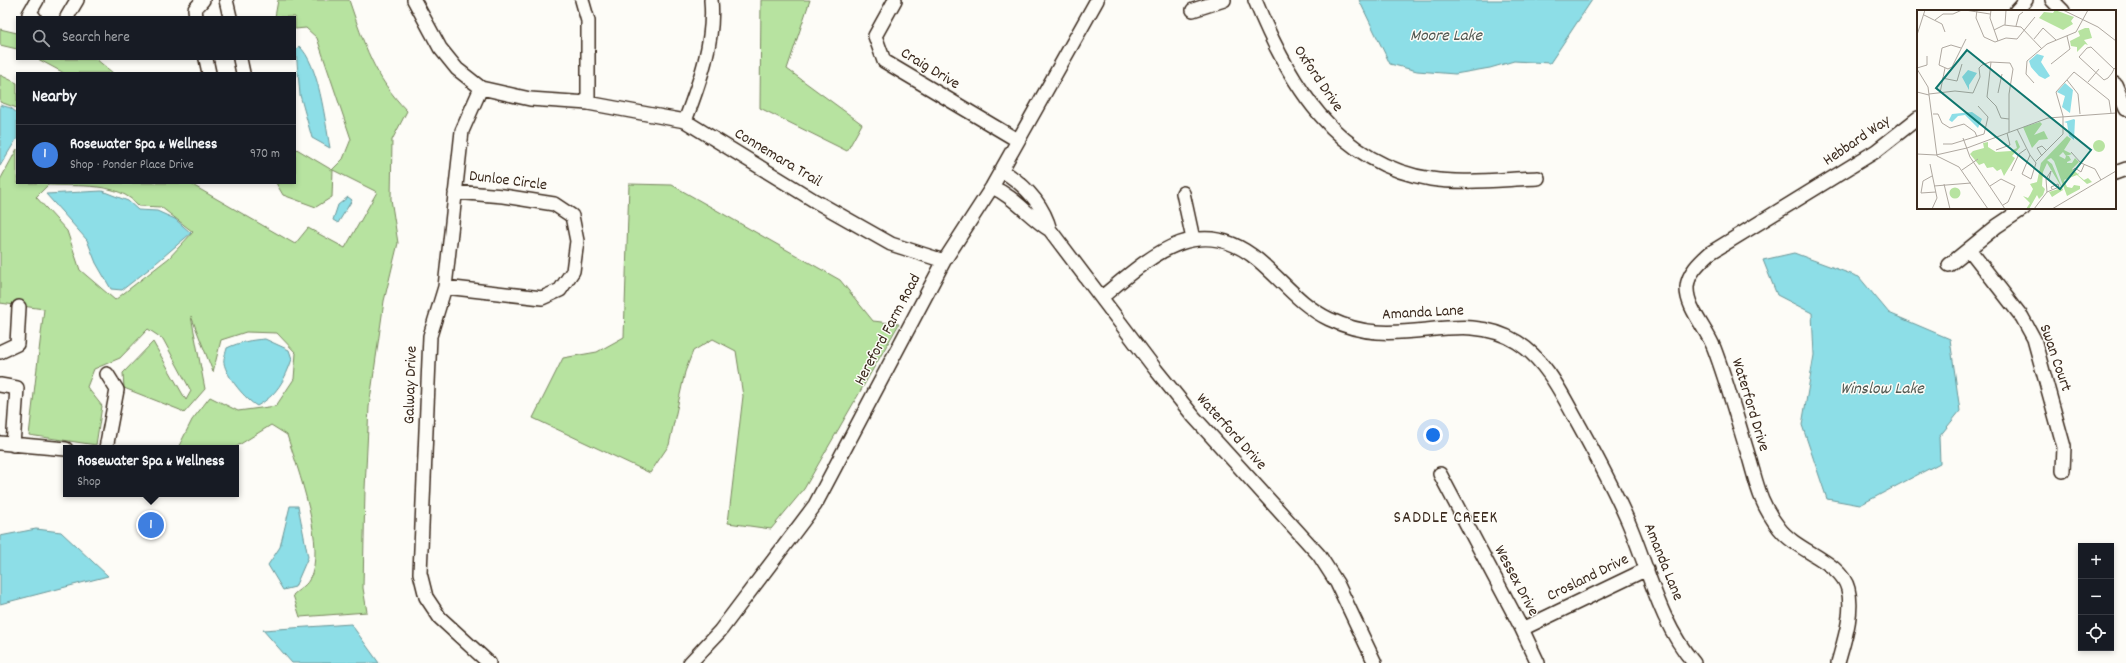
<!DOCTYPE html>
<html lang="en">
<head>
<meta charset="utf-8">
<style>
  :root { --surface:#171b24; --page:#242831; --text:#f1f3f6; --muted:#9ea1a6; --line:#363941; --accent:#db2777 }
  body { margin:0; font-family:Dekko,sans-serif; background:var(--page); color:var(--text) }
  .controls { position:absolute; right:12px; bottom:12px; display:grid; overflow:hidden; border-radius:0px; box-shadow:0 2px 6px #0003 }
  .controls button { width:36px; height:36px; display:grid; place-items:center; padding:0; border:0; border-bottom:1px solid var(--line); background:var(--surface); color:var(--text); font:20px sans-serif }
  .you { position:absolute; left:1433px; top:435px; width:14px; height:14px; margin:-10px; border:3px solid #fff; border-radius:50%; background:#1a73e8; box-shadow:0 0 0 6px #1a73e833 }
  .badge { display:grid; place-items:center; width:26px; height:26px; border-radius:50%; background:var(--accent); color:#fff; font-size:13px; font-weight:700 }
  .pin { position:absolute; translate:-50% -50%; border:2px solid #fff; box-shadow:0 1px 4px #0006 }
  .popup { position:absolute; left:63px; top:445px; width:176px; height:52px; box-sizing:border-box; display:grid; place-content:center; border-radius:0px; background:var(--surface); filter:drop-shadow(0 1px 3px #0005); font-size:13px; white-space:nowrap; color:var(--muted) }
  .popup b { font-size:15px; color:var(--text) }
  .popup::after { content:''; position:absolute; left:50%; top:100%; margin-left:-8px; border:8px solid transparent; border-top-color:var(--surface) }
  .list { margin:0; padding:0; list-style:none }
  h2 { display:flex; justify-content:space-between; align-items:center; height:52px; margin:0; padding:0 16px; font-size:17px }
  h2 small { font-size:13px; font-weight:400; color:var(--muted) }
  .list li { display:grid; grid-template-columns:26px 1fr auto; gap:12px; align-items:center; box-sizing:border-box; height:60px; padding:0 16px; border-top:1px solid var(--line) }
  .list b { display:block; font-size:15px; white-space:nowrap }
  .list p { margin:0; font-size:13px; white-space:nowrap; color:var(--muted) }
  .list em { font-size:13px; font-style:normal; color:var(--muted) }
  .icon { flex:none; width:22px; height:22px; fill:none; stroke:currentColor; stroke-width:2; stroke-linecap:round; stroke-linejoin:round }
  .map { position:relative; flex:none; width:2126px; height:663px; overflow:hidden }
  .search { position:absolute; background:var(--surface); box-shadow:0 2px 6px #0003; left:16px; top:16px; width:280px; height:44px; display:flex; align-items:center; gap:10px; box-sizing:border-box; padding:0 14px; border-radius:0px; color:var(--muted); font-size:15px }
  .panel { position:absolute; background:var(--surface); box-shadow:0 2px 6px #0003; left:16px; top:72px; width:280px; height:112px; border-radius:0px }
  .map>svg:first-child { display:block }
  .green { fill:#b7e3a0; stroke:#79865f; fill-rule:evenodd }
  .water { fill:#8ddee7; stroke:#6c9697 }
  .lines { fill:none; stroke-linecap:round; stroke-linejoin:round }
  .minor-casing { stroke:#3b2a1e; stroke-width:16 }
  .minor { stroke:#fdfcf7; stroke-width:13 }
  .labels { text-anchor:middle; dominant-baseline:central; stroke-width:3; stroke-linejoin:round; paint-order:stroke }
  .street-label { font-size:16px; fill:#3b2a1e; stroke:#fdfcf7 }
  .water-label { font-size:17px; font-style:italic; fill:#505750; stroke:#fdfcf7 }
  .neighbourhood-label { font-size:17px; letter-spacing:1px; fill:#3b2a1e; stroke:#fdfcf7 }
  .inset-road { fill:none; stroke:#afa8a0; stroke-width:1 }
  .view { fill:#0f766e; fill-opacity:0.15; stroke:#0f766e; stroke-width:2 }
  .inset-edge { fill:none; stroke:#3b2a1e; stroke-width:2 }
</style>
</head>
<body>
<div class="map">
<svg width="2126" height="663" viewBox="0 0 2126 663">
  <rect width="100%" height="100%" fill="#fdfcf7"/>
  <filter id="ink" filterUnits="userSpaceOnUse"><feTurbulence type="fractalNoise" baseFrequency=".025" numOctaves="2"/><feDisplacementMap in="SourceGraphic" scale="8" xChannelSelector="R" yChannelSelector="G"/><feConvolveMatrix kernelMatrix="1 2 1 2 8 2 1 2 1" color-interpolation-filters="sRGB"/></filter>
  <g filter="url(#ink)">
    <path class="green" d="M278 0H349C364 44 374 77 407 111L392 140 391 199 398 243 384 301 369 407 365 489 363 588 367 612 300 617 293 595C298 590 306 586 309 580 328 550 297 467 287 435L271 425 234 448H178L192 420 210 397 238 411 276 406 294 379 296 353 277 333 246 332 221 340 213 372 191 316 205 389 184 413 180 410 124 388 123 373 153 342 186 400 191 391 163 339 148 329 120 358 94 369 87 387 102 406 96 445 29 435 44 309 0 303V180L17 149V183H189L295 244 308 228 345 248 377 192 333 170 332 197 316 207 283 195 276 183H295V148L332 170 343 159 351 139 317 38 306 28 295 29V17H275ZM48 185C79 187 117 181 139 206L161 207 193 232 169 258 115 300 80 270 67 231 36 197Z
      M761 0H810L787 69 862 124 847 151 760 108Z
      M0 29 17 33V49L0 45Z
      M38 59H96L113 73H64Z
      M0 75 17 83V108L0 102Z
      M629 184 672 185 840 280 873 321 899 324 804 489 771 529 728 523 743 396 736 351 713 339 693 351 685 372 669 445 650 473 533 418 563 358 597 352 624 337Z"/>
    <path class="water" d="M1359 0H1592L1550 63 1514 61 1490 68 1455 74 1417 71 1390 64Z
      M299 46C319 64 325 121 330 148L312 138 300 95 296 51Z
      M0 105 11 108 17 113V138L0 166Z
      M102 191 128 201 138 210 157 211 175 219 191 233 149 269 122 290 111 289 96 263 87 240 46 194Z
      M348 197 352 200 338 223 333 220 338 205Z
      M1794 253 1859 277 1889 313 1950 339 1960 411 1939 437 1940 463 1860 505 1827 499 1802 425 1814 355 1812 313 1777 295 1763 260Z
      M265 339 289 350 292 359C285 380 276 396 257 406 246 400 226 376 224 363 223 358 226 353 227 348 240 342 251 340 265 339Z
      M290 506H298L308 557 295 587 283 590 268 565 280 547Z
      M36 529 61 532 108 576 0 604V536Z
      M351 624 379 663H292L263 630Z"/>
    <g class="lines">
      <g class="minor-casing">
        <path id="minor" d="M226 0 230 17
          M414 0 440 48 457 69 481 88 530 99 588 103 685 121 815 201 891 244 944 261
          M582 0 588 21V103
          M895 0 875 36 884 61 1017 140
          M1255 0C1288 82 1336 164 1431 179 1463 184 1505 179 1538 178
          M2052 0 2063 11
          M1193 10 1224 0
          M2016 11 2026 0
          M34 17 29 14 37 0
          M67 17 77 0
          M196 17 195 9 203 0
          M206 59 209 73
          M240 59 243 73
          M2115 84 2126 109
          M481 88 462 131 445 287 430 336 420 573 426 597 440 618 489 663
          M685 121C699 84 715 41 711 0
          M1001 170C1024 184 1043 204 1050 230
          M2115 173 2126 169
          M992 187C1015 197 1029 217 1050 230L1156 370 1194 417 1319 555 1337 583 1375 663
          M1183 193 1193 239
          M1969 249 2022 317 2034 339 2064 447 2063 471
          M1949 265 1997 226 2024 208
          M445 287 542 298 560 290 573 271 577 241 572 216 554 204 503 196 455 192
          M1102 297C1149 258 1198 210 1258 260 1282 280 1300 305 1329 319 1344 326 1361 331 1377 332 1425 336 1473 314 1517 342 1543 358 1559 388 1573 414 1592 448 1611 483 1627 519 1648 566 1659 623 1694 663
          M0 352 17 344 19 307
          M0 385 17 388 13 445
          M0 443 66 449
          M106 448 117 390 107 374
          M1440 474 1522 629 1538 663
          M1522 629 1647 569
          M690 663 720 631 815 505 944 261 992 187 1097 0
          M1838 663C1844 641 1854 612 1848 589 1841 561 1797 552 1779 528 1759 502 1757 484 1748 454 1737 419 1727 382 1714 348 1707 329 1686 308 1687 287 1688 273 1700 262 1710 253L1876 151 1918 118"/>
      </g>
      <use href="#minor" class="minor"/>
    </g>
  </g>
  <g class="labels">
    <g class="street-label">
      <text transform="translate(930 69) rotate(31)">Craig Drive</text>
      <text transform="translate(1318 79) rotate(56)">Oxford Drive</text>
      <text transform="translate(1857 141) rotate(-34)">Hebbard Way</text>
      <text transform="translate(778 158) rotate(31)">Connemara Trail</text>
      <text transform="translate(508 181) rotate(7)">Dunloe Circle</text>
      <text transform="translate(1423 313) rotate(-3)">Amanda Lane</text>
      <text transform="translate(888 330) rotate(-62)">Hereford Farm Road</text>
      <text transform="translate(2055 358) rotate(71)">Swan Court</text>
      <text transform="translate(411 385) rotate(-88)">Galway Drive</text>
      <text transform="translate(1750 405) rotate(73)">Waterford Drive</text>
      <text transform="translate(1231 432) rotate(48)">Waterford Drive</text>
      <text transform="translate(1663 562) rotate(68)">Amanda Lane</text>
      <text transform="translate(1588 578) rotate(-26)">Crosland Drive</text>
      <text transform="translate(1516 581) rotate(62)">Wessex Drive</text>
    </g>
    <g class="water-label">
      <text x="1446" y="37">Moore Lake</text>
      <text x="1882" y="390">Winslow Lake</text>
    </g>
    <g class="neighbourhood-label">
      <text x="1446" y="519">SADDLE CREEK</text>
    </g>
  </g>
  <g transform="translate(1917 10)">
    <rect width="199" height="199" fill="#fdfcf7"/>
    <path d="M138 0 157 7 154 11 156 14 146 20 122 8 127 2 136 3ZM168 18H172L175 28 167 30 171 35 168 34 160 42V37L154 36 153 31 163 26 161 21ZM123 112 125 114 117 125 127 121 131 129 122 130 115 138 106 117ZM150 126 154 129 147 140 155 144 149 146 146 142 142 146 148 149 149 146H152L154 150 150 152V147V153H155L158 148 162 152 155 159 161 164 163 162 161 165 167 170 171 168 175 172 170 174 160 165 147 170 150 177 155 178 157 175 163 176V179L150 186 137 151 134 148 130 150 135 154 146 180 135 187 132 182 145 178 130 153 126 162 125 176 128 179 126 185 122 189 120 185 112 199H109L113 193 106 186 111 188 113 185 116 179 113 174 120 172 124 153ZM176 136a6 6 0 1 1 12 0a6 6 0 1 1-12 0ZM100 130 103 137 95 146 98 148 87 166 84 159 80 161 76 157 70 158 67 153 62 155 53 144 56 141 67 138 66 133 71 132V137L79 142 94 141 100 138 98 131ZM32.5 183a5.5 5.5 0 1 1 11 0a5.5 5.5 0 1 1-11 0Z" fill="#b7e3a0"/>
    <path d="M120 44 127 46 124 52 133 66 128 69 122 66 114 57 112 51ZM51 60 60 63 52 75V80L45 67ZM148 73 156 80 153 103 145 97 148 86 140 82ZM55 102 65 109 61 118 48 105 41 106 35 112 32 110 35 104ZM157 109 158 110 157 130 152 126 150 113 147 112Z" fill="#8ddee7"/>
    <path class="inset-road" d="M48 0 73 4M60 0 59 8 67 27 78 32 89 28 100 29 118 7M74 0 73 8 81 31M146 0 181 17 199 31M7 5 25 14 28 22M18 10 26 4H36L45 0M88 15 89 0M99 16 102 5 106 2M77 20 87 15 104 17 125 39M0 25 8 0M117 29 126 18 139 30M44 38 34 35 25 38 22 55 31 59 35 57 49 29M74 52 70 87 79 96 84 108 92 109M134 54 153 39 150 26M0 58 10 55V46M0 59 11 77 20 146 42 157 71 199M197 59 174 37 170 38 162 47 187 70 191 68 195 63 197 59 199 57M25 68 40 71M150 70 161 84 163 104M40 71 45 54M171 72 182 59M117 73 109 64 110 51 130 34 159 22 171 0M0 82 12 85M23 83 28 58M81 83 85 64M12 84 38 81 56 83 63 67 62 58 65 55 73 52 93 53 96 59 92 84V122M16 104H21L25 113 33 118 47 114 58 122 60 127M100 119 113 145 105 164 114 169 119 153 113 145M46 128 53 147 88 199M26 134H35L67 124 71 107 61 96M79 140 93 135 90 123M154 142 164 153 178 159 184 170M0 144 19 145 50 138 131 108 199 103M125 146 120 138 125 136 130 141M119 151 146 124V106L139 82 157 62 192 90 194 103M13 154 20 188 15 199M45 160 61 149M156 160 158 158 164 162 167 155M94 161 102 144 109 139M15 166 6 171 4 183 19 182M27 174 33 199M17 176 54 173M73 176 84 169 98 176 91 192 86 195M130 182 142 177 141 174 134 177 135 179M117 199 130 182 129 169 134 161 132 169H129M135 199 199 161"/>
    <path class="view" d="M50 40 174 140 143 179 19 78Z"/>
    <rect width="199" height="199" class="inset-edge"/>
  </g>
</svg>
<div class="controls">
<button>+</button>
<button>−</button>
<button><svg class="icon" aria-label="locate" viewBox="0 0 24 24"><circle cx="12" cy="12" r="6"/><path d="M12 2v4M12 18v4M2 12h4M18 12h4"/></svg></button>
</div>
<div class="you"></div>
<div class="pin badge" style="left:151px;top:525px;background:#3f7fe0">1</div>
<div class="popup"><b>Rosewater Spa &amp; Wellness</b>Shop</div>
<div class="search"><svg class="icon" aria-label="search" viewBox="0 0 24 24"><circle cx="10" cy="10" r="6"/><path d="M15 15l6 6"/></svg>Search here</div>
<section class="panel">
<h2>Nearby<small></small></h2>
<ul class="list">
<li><span class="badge" style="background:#3f7fe0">1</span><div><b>Rosewater Spa &amp; Wellness</b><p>Shop · Ponder Place Drive</p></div><em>970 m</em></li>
</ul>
</section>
</div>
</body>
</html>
